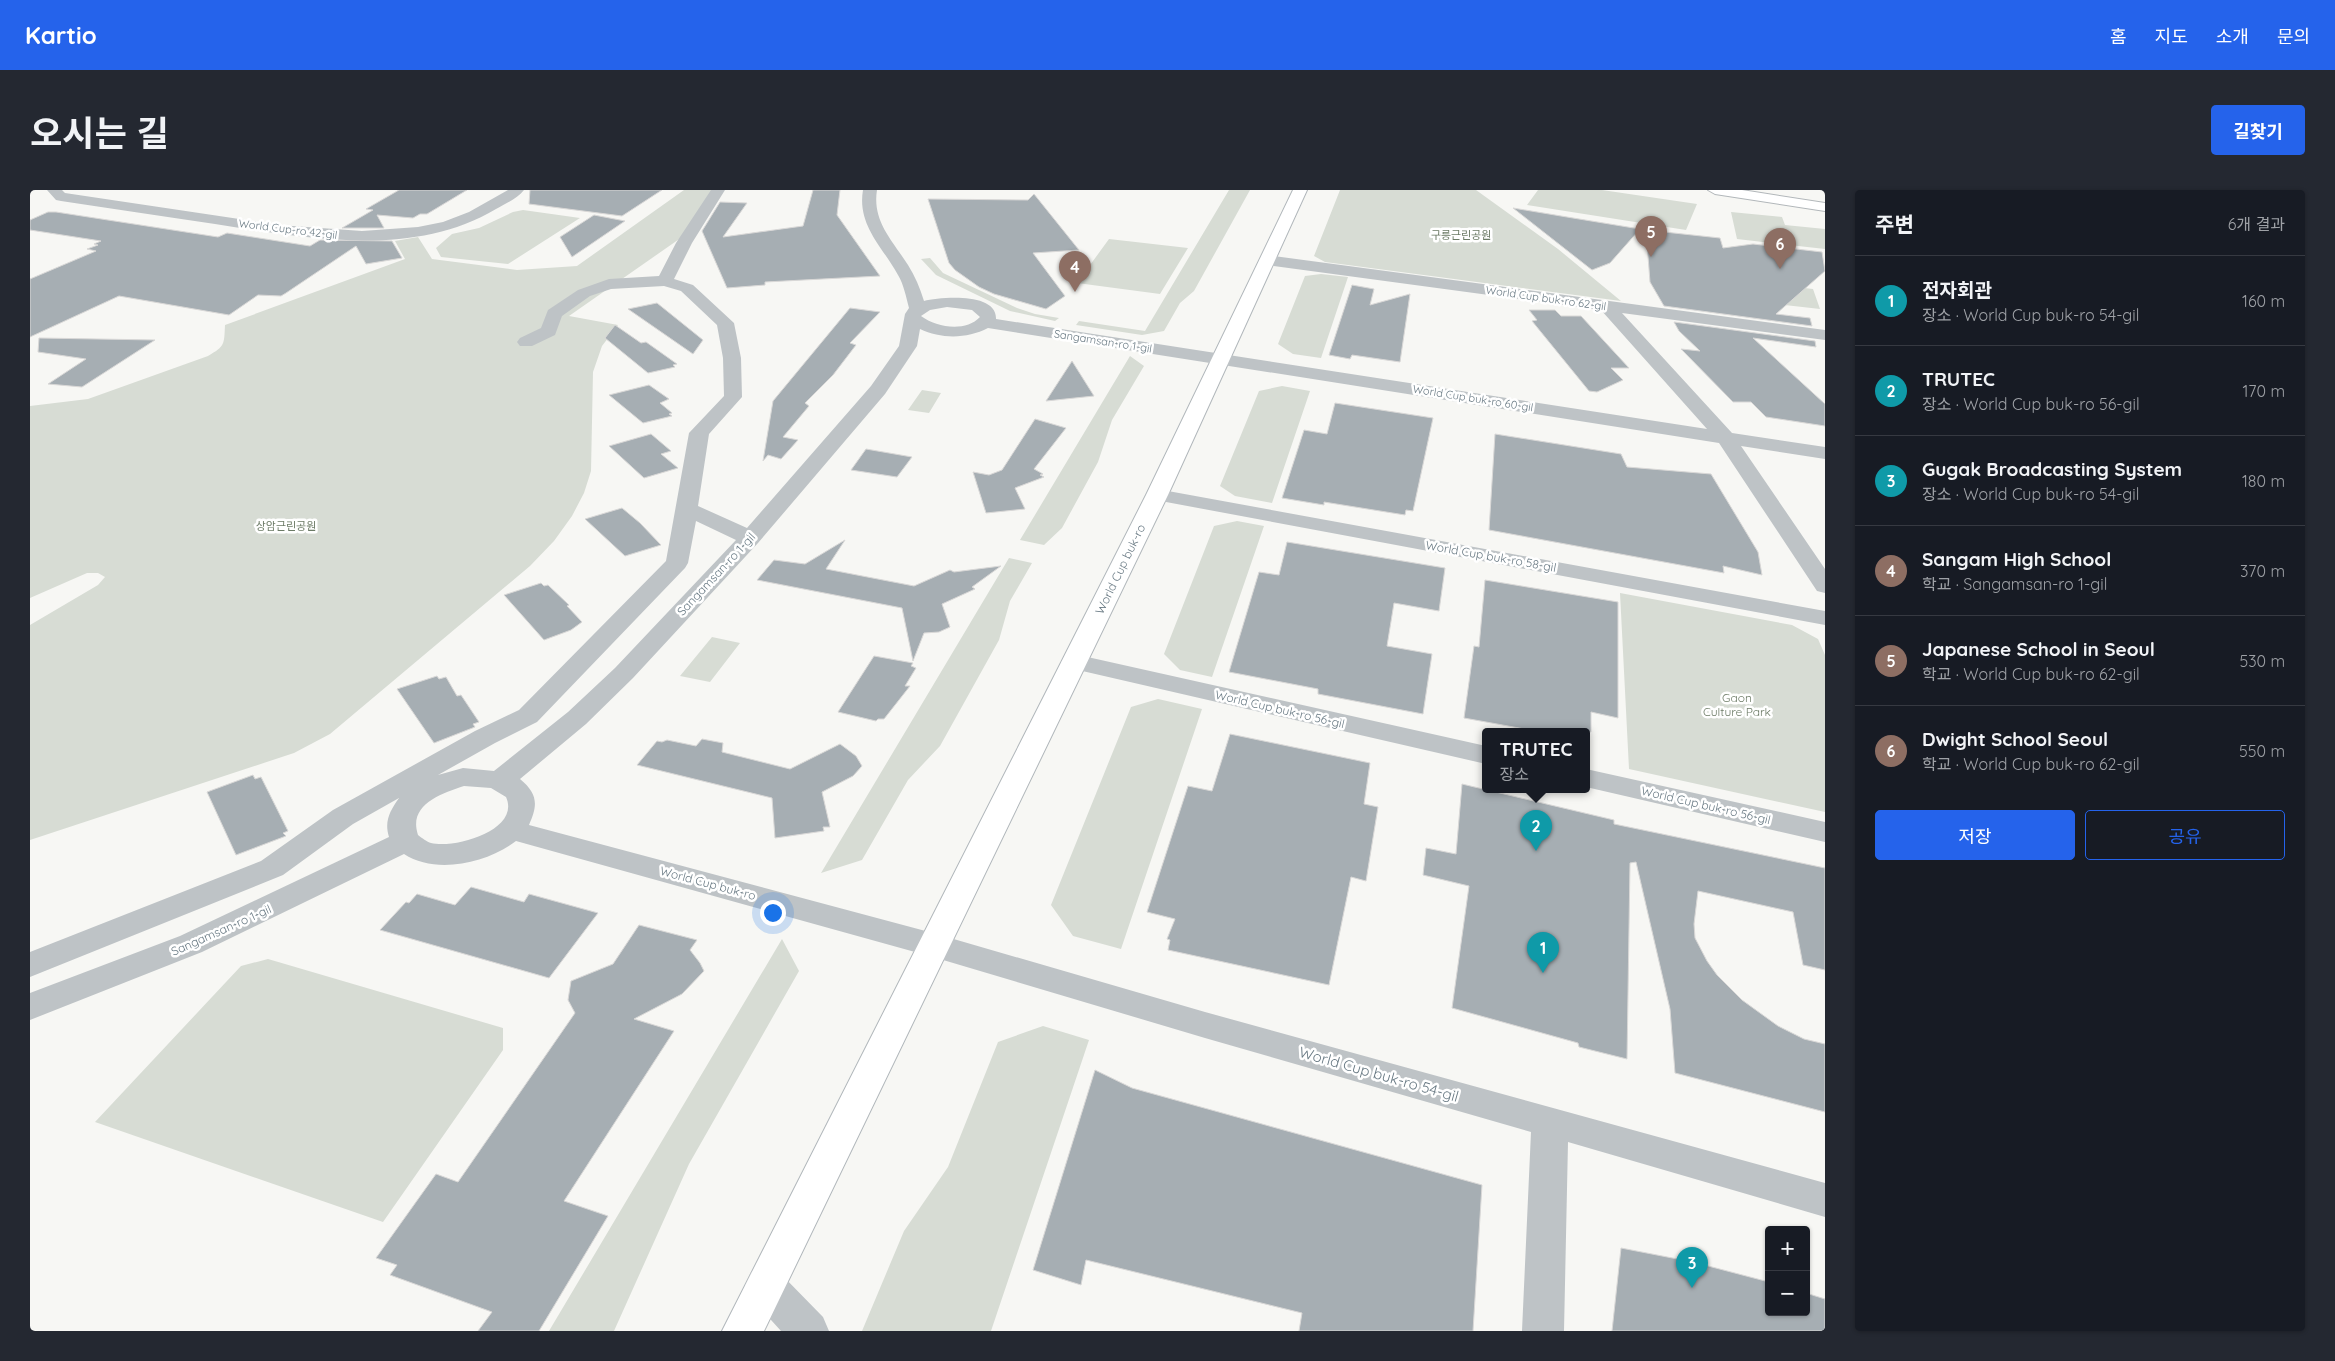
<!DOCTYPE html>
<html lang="ko">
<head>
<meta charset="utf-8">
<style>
  :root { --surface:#171b24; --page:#242831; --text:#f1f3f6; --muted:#9ea1a6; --line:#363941; --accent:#2563eb }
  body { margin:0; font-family:Quicksand,"Noto Sans KR",sans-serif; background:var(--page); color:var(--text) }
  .controls { position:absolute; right:15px; bottom:15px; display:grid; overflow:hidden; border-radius:5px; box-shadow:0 1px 4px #0004 }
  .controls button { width:45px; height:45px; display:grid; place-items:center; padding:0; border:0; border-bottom:1px solid var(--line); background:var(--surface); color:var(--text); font:25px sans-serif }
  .you { position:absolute; left:742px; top:722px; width:18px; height:18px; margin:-12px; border:4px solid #fff; border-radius:50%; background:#1a73e8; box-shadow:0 0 0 8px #1a73e833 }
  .badge { display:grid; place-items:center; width:32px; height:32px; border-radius:50%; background:var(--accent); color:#fff; font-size:16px; font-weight:700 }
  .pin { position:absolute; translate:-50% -41px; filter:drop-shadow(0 1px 2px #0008) }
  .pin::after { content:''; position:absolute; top:26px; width:18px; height:15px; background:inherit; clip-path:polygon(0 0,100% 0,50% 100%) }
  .popup { position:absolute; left:1452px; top:538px; width:108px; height:65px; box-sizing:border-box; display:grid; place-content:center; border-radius:5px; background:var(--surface); filter:drop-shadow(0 1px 4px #0005); font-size:16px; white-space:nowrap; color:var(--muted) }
  .popup b { font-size:19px; color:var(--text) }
  .popup::after { content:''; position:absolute; left:50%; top:100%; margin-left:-10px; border:10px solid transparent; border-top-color:var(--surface) }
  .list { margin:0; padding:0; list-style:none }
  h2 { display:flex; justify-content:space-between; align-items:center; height:65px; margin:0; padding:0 20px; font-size:21px }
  h2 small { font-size:16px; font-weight:400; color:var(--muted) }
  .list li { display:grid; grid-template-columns:32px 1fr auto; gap:15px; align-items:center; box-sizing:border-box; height:90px; padding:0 20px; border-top:1px solid var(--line) }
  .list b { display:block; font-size:19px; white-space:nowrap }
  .list p { margin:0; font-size:16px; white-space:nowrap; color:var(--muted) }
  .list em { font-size:16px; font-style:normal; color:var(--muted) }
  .actions { display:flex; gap:10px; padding:15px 20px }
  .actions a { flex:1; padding:11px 0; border:1px solid var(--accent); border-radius:5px; text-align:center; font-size:18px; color:var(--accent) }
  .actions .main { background:var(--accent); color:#fff }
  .map { position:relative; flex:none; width:1795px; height:1141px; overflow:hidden; border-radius:5px }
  header { display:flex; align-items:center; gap:30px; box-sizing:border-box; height:70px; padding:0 25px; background:var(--accent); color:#fff }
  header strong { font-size:24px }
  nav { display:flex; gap:28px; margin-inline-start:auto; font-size:18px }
  .intro { display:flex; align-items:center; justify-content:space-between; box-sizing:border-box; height:120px; padding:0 30px }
  h1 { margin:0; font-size:35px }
  .button { padding:12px 22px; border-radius:5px; background:var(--accent); color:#fff; font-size:18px; font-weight:700 }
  main { display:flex; gap:30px; padding:0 30px }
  aside { flex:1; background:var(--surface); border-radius:5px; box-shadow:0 1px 4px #0004 }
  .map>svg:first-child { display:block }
  .green { fill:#d7dcd4 }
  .building { fill:#a6aeb3; stroke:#d9d8d7 }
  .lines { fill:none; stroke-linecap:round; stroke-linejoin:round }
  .secondary-casing { stroke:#b1b7bb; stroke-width:2 }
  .primary-casing { stroke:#b2b7ba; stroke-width:2 }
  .street { fill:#bec3c6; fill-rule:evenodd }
  .secondary { fill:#fff; fill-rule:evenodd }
  .primary { fill:#fff; fill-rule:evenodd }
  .labels { text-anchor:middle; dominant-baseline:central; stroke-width:5; stroke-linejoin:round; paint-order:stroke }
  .far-street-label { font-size:11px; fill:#687983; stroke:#fff }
  .far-park-label { font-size:11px; fill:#6c7b66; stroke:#fff }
  .street-label { font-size:12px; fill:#687983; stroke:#fff }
  .park-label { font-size:12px; fill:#6c7b66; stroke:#fff }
  .near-street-label { font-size:15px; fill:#687983; stroke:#fff }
</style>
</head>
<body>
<header>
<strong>Kartio</strong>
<nav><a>홈</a><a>지도</a><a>소개</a><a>문의</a></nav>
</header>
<div class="intro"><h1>오시는 길</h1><a class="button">길찾기</a></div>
<main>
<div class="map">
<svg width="1795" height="1141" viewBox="0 0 1795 1141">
  <rect width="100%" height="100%" fill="#f7f7f4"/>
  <path class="green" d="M654 0H684L655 45 539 126 588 135 572 156 563 182 561 281 554 303 542 326 524 351 500 376 300 544 264 563 0 650V435L68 395 75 387 68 383H57L0 408V216L58 209 178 166C195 156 194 155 195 135L375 69 365 51 388 47 402 69 487 80 547 76Z
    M1199 0H1220L1164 101 1150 113 1134 141 1112 145 1046 135 1049 131 1115 141Z
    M1310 0H1446L1528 59 1591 111 1295 72 1284 66Z
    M1508 0H1572L1667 14 1656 40 1497 15Z
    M493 20 550 28 478 74 411 67 406 58 422 44 449 38 483 22Z
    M1701 22 1752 27 1755 35 1795 39V59L1707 49Z
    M1079 49 1158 58 1130 104 1047 93Z
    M900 68 913 83 987 118 1005 124 1029 128 1025 131 980 121 906 85 891 69Z
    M1291 84 1318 87 1291 168 1263 164 1248 154 1275 86Z
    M1740 94 1783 99 1790 119 1746 114Z
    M1100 166 1114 176 1082 230 1068 272 1032 338 1014 355 990 350Z
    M1252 196 1280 201 1242 313 1205 306 1190 296 1229 201Z
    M892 200 911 203 899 223 878 220Z
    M1207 331 1234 336 1182 487 1150 480 1134 464 1184 336Z
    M979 368 1002 373 980 411 969 450 910 556 878 590 832 670 791 683Z
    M1590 403 1762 435 1788 449 1795 465V622L1599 579Z
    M682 447 710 453 680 492 650 486Z
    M1128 509 1172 519 1091 759 1043 746 1021 715 1101 517Z
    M752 749 769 781 659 974 584 1141H519Z
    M238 769 473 838V860L353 1032 65 932 211 776Z
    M1013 836 1059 850 961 1141H832L874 1041 918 977 968 852Z"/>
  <path class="building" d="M369 0H437L397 24H390L383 28 347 25 354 38H312L343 20 336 19Z
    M500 0H632L592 26 499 14Z
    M783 0H810L807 25 850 86 735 92V95L697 98 672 41 690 12 717 13 693 47 773 36Z
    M1004 4 1049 60 1003 63 1035 106 1016 119 964 104 949 97 925 80 919 73 898 9 998 10Z
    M1483 18 1543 28 1610 39 1580 73 1562 80Z
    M18 22H26L188 47 197 43 280 56 290 50 362 51 372 68 336 74 326 56 256 103 251 106 228 105 199 125 89 106 0 147V89L66 61 57 59 68 55 64 54 71 51 0 40V30Z
    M564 25 595 31 542 67 530 47Z
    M1616 40 1690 48 1693 58 1723 54 1792 62 1795 81 1746 124 1780 128 1782 136 1634 116 1620 92Z
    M1322 95 1344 99 1340 115 1380 104 1370 172 1322 165 1320 169 1299 165Z
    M627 113 673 150 663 164 598 119Z
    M820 118 850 122 820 153 826 155 803 185 775 213 779 216 753 247 768 250 751 269 738 265 733 271 743 211Z
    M1499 120H1525L1531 126H1551L1599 178H1581L1593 190 1567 202 1559 201 1502 131 1507 130Z
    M1644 132 1785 151 1786 157 1723 148 1795 214V236L1736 227 1721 212H1703L1651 159 1670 161 1649 141Z
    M585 135 611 153 616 152 647 174 643 175 645 177 618 183 575 148Z
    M9 148 125 150 52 197 18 194 56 169 8 162Z
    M1042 171 1064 206 1016 211Z
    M619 195 639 209 630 213 642 223 639 224 642 226 613 233 579 205Z
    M1305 213 1403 228 1383 321 1376 320 1375 325 1294 312V315L1252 308 1274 240 1297 244Z
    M1005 229 1036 238 1004 279 1013 284 1010 285 1014 287 985 298 995 319 956 323 943 282 959 285 972 280Z
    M621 244 641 261 631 264 648 278 614 288 579 256Z
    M1465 244 1591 264 1597 277 1681 284 1728 362 1732 385 1693 376 1694 383 1459 340Z
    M836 259 882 267 867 287 821 280Z
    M592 318 610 333 631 355 595 366 555 329Z
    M815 350 796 379 884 396 920 380 924 382 971 376 942 397 945 399 912 414 920 437 909 442 894 443 883 471 872 418 727 390 744 370 775 374Z
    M1257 352 1415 378 1409 421 1364 413 1357 456 1402 464 1393 524 1288 504V499L1199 482 1229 382 1249 385Z
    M1455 390 1588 412V528L1561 522V542H1511L1434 528 1444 456 1449 457Z
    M511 393 514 396 518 395 539 415 537 416 552 432 541 440 514 450 474 405Z
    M844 466 883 473 881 476 886 478 875 496H880L854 529H848L846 531 808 522Z
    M407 486 409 489 416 487 427 506 431 505 449 532 443 534 445 537 404 553 367 499Z
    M1200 544 1340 573 1334 614 1348 617 1336 691 1321 687 1299 795 1138 760 1140 750 1137 749 1145 729 1117 722 1158 596 1182 601Z
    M672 549 693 553 692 562 760 579 810 554 826 566 832 576 823 586 792 602 800 637H793L794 641 745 648 742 608 607 575 627 551 632 552 637 550 666 556Z
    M223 585 225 589 231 587 258 641 253 643 256 646 206 665 177 602Z
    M1432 594 1584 630V634L1795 678V780L1773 775 1763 722 1668 701 1664 734 1665 748 1677 771 1687 785 1712 810 1748 836 1774 849 1795 854V922L1645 883 1640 819 1606 672 1600 673 1597 869 1549 857 1548 853 1422 818 1439 696 1393 685 1396 658 1426 664Z
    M441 697 494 712 499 704 568 723 519 788 350 740 376 712 379 713 387 704 425 715Z
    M609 735 667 750 660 760 670 773 674 781 652 804 604 829 644 841 534 1011 578 1026 509 1141H448L462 1122 360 1085 367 1075 346 1068 406 984 428 992 545 823 538 810 541 791 583 774Z
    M1065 880 1102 898 1452 995 1443 1141H1269L1272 1123 1056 1070 1051 1095 1003 1080Z
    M1591 1058 1663 1072 1739 1092V1122H1776V1103L1795 1109V1141H1582Z"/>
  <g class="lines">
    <g class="secondary-casing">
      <path id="secondary" d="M1263 0H1277L1138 305 734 1141H692L1116 305Z"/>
    </g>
    <g class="primary-casing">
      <path id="primary" d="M1678 0H1712L1795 13V21L1685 4Z"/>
    </g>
    <path class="street" d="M17 0H32L35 3 249 35 332 41 388 37 413 32 439 22 478 0H494C488 8 475 14 466 19 382 69 276 48 185 34 133 26 82 19 31 11L26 10Z
      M681 0H695L662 53 644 89 663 95 704 133 711 168 712 207 679 244 668 316 717 338 841 196 869 156 875 124 879 118C876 107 874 95 868 85 852 56 827 35 833 0H847C842 31 862 50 878 75 885 86 890 98 894 111 911 107 967 102 966 129L1677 239 1571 120 1237 75 1232 73 1229 70 1232 67 1237 65 1795 140V150L1592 123 1702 243 1795 257V269L1711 256 1795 379V403L1787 401 1689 253 958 138C937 149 911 149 890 139L887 156 855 204 728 353 603 488 556 534 490 589C508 604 508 615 499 635L903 743 1175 822 1795 993V1027L1538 952 1534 1141H1492L1501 942 1175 848 903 767 486 651C457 673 406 685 374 664L172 762 0 830V803L150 746 359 647C354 631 360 621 369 608L323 634 253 685 0 787V762L231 671 303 620 445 541 489 520 636 371 659 243 694 206 693 168 687 135 651 101 634 96 581 99 560 106 532 126 525 145 502 156H490L487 152 490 148 511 138 518 120 548 100 579 89 629 86 646 53ZM917 117 942 120 950 127C936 142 907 138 891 126L900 120ZM666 331 706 350 585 478 538 522 464 581 433 578 408 585 465 553 507 532 655 378 658 373ZM434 596 461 598 476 607C491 640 425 659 401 653 397 652 392 648 388 645 378 615 410 604 434 596Z
      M1127 299 1795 421V435L1120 309 1116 305 1120 301Z
      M1044 464 1456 556V574L1035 477 1031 472 1035 467Z
      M1556 579 1795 632V652L1556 597Z
      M735 1077 749 1082 793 1127 799 1141H751L721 1108 715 1095 721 1082Z"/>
    <use href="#secondary" class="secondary"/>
    <use href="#primary" class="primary"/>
  </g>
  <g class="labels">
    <g class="far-street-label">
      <text transform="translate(258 39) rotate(7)">World Cup-ro 42-gil</text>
      <text transform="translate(1516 108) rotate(8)">World Cup buk-ro 62-gil</text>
      <text transform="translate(1073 151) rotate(9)">Sangamsan-ro 1-gil</text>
      <text transform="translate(1443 208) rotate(9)">World Cup buk-ro 60-gil</text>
    </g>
    <g class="far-park-label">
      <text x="1431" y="45">구릉근린공원</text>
      <text x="256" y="336">상암근린공원</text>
    </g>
    <g class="street-label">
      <text transform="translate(1461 366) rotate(10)">World Cup buk-ro 58-gil</text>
      <text transform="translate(1090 379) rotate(-64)">World Cup buk-ro</text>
      <text transform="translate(686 384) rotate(-47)">Sangamsan-ro 1-gil</text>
      <text transform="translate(1250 519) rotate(13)">World Cup buk-ro 56-gil</text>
      <text transform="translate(1676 615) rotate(13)">World Cup buk-ro 56-gil</text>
      <text transform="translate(678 693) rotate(15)">World Cup buk-ro</text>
      <text transform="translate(191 740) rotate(-24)">Sangamsan-ro 1-gil</text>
    </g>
    <g class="park-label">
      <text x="1707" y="507">Gaon<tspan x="1707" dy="14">Culture Park</tspan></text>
    </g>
    <g class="near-street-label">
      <text transform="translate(1349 884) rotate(16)">World Cup buk-ro 54-gil</text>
    </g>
  </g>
</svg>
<div class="controls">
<button>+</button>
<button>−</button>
</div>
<div class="you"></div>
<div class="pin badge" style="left:1513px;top:783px;background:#0f9aa8">1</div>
<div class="pin badge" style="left:1506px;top:661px;background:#0f9aa8">2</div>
<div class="popup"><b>TRUTEC</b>장소</div>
<div class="pin badge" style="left:1662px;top:1098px;background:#0f9aa8">3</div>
<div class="pin badge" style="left:1045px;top:102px;background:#8d6e63">4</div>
<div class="pin badge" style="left:1621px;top:67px;background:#8d6e63">5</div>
<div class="pin badge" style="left:1750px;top:79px;background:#8d6e63">6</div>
</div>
<aside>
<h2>주변<small>6개 결과</small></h2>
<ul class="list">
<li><span class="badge" style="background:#0f9aa8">1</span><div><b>전자회관</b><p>장소 · World Cup buk-ro 54-gil</p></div><em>160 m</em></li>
<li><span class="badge" style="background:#0f9aa8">2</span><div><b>TRUTEC</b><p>장소 · World Cup buk-ro 56-gil</p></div><em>170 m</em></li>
<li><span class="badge" style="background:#0f9aa8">3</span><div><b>Gugak Broadcasting System</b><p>장소 · World Cup buk-ro 54-gil</p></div><em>180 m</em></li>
<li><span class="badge" style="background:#8d6e63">4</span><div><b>Sangam High School</b><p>학교 · Sangamsan-ro 1-gil</p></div><em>370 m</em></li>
<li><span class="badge" style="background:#8d6e63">5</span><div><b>Japanese School in Seoul</b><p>학교 · World Cup buk-ro 62-gil</p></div><em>530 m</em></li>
<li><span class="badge" style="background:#8d6e63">6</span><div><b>Dwight School Seoul</b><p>학교 · World Cup buk-ro 62-gil</p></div><em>550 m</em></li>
</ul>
<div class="actions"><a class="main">저장</a><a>공유</a></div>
</aside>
</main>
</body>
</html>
